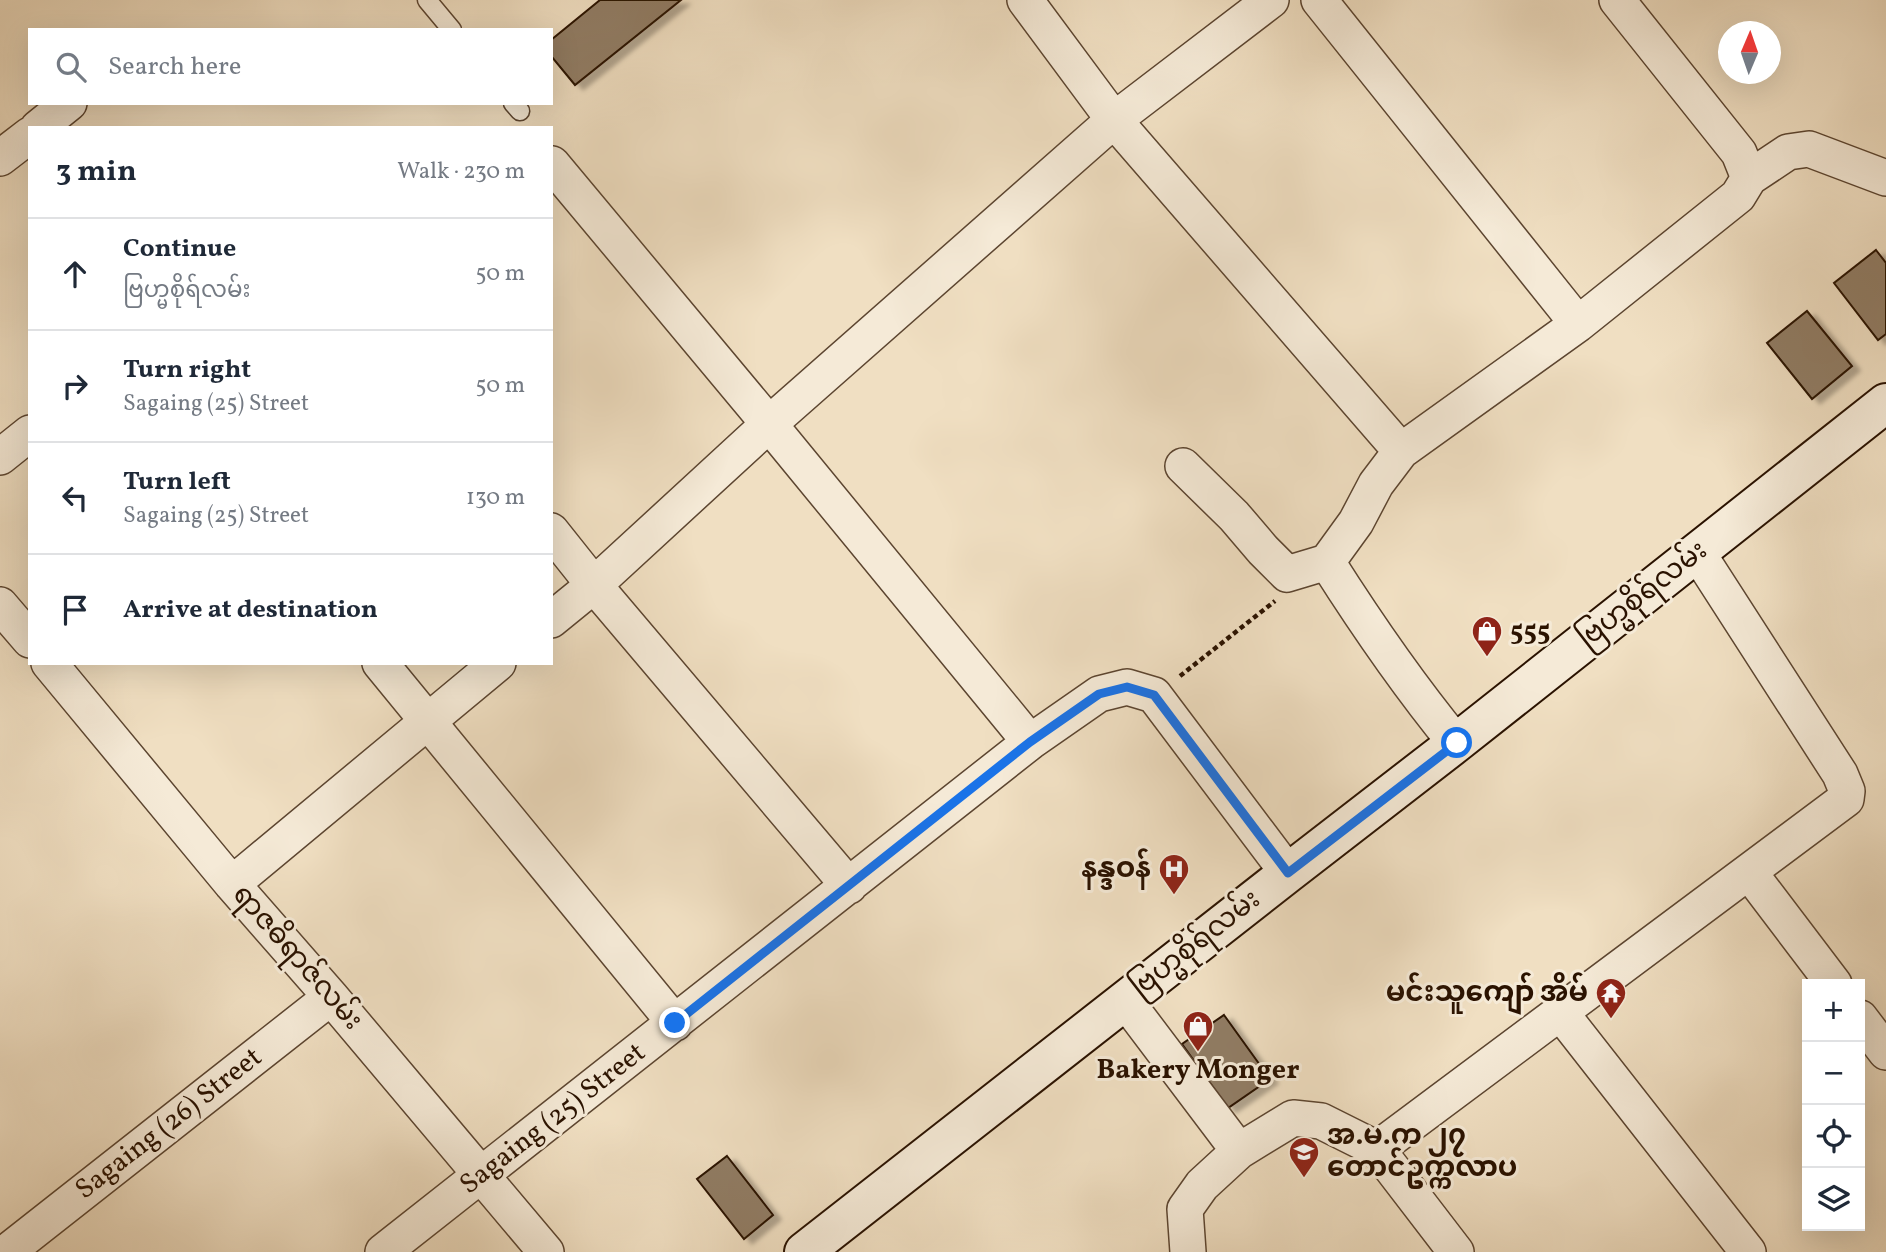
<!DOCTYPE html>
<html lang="en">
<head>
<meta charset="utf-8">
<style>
  :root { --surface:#fff; --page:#f2f2f3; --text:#1f2937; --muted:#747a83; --line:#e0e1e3 }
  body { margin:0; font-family:Vollkorn,"Noto Sans Myanmar",serif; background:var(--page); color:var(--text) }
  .controls { position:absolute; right:21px; bottom:21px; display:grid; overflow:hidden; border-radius:0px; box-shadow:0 7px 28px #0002 }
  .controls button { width:63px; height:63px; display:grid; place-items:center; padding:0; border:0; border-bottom:2px solid var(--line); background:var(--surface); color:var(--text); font:35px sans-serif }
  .compass { position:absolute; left:1718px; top:21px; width:63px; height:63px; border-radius:50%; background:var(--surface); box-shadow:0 7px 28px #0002; rotate:2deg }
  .stop { position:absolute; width:21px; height:21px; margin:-16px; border:5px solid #1a73e8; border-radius:50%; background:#fff }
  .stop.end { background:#1a73e8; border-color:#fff; box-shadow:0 2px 7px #0008 }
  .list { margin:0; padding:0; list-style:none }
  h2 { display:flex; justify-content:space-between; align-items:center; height:91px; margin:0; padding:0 28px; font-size:30px }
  h2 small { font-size:23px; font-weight:400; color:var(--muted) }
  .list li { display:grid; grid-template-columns:46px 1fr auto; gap:21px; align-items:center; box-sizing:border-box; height:112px; padding:0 28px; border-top:2px solid var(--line) }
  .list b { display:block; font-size:26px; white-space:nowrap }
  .list p { margin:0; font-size:23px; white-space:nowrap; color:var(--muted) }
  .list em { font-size:23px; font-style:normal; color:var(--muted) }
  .icon { flex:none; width:38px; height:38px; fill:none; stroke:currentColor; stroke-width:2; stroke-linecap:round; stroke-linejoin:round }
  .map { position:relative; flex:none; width:1886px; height:1252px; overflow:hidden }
  .search { position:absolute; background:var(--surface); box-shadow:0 7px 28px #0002; left:28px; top:28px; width:525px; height:77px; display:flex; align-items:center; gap:18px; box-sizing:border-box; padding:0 24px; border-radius:0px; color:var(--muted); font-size:26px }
  .panel { position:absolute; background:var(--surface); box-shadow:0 7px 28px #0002; left:28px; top:126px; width:525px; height:539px; border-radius:0px }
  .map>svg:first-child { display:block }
  .building { fill:#917d65; stroke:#2a1200; stroke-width:2; filter:url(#shadow) }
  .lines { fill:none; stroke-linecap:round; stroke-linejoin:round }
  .lane-casing { stroke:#5c4530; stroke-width:21 }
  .street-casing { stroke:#5c4530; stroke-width:38 }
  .secondary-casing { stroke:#2a1200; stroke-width:42 }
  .path { stroke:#2a1200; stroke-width:4.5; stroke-dasharray:5 3.5; stroke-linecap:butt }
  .lane { stroke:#f5ead7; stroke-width:18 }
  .street { stroke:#f5ead7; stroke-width:35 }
  .secondary { stroke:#f5ead7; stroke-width:38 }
  .route { stroke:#1a73e8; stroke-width:9 }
  .labels { text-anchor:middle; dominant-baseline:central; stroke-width:6; stroke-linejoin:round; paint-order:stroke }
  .street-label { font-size:28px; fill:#2a1200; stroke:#f5ead7 }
  .poi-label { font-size:28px; font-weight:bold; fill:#2a1200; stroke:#f5ead7; text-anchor:start }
</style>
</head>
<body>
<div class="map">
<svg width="1886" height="1252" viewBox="0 0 1886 1252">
  <defs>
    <filter id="shadow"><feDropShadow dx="8" dy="4.5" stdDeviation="2" flood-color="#0004"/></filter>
  </defs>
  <rect width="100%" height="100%" fill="#f0dfc2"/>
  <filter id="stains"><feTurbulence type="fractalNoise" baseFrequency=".00286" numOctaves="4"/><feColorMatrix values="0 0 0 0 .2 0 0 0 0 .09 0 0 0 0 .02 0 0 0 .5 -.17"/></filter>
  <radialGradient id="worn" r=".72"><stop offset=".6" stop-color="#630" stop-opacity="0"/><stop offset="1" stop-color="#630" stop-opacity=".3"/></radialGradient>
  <path class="building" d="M600 0H681L575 85 551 56V40Z
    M1876 250 1886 263V334L1878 340 1834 283Z
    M1807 311 1852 366 1812 399 1767 343Z
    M1224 1015 1270 1079 1228 1108 1182 1044Z
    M727 1156 773 1215 744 1239 697 1179Z"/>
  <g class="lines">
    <g class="lane-casing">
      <path id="lane" d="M427 0 452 30
        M513 103 520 111"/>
    </g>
    <g class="street-casing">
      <path id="street" d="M1025 0 1114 120 1401 451
        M1319 0 1578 324
        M1617 0 1739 153 1749 178
        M38 128 69 103
        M0 158 30 135
        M552 164 769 424 1030 742
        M0 457 30 433
        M1183 466 1234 516 1263 550 1287 574 1327 562
        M551 531 594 585 849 886
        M0 605 30 640
        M551 620 594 585 769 424 1114 120 1271 0
        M49 663 232 884 331 997 546 1252
        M380 663 675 1023
        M1456 743C1409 686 1367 625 1327 562L1356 522 1376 484 1401 451 1578 324 1738 196 1749 178 1788 152 1809 149 1886 178
        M1749 872 1834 984
        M232 884 498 663
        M1125 1000 1239 1151
        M1560 1012 1748 1252
        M1860 1018 1886 1052
        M1377 1149 1846 799 1847 791 1840 774 1697 552
        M7 1252 331 997
        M383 1252 1030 742 1099 694 1127 687 1154 695 1288 873
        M1188 1252 1185 1209 1202 1185 1239 1151 1293 1118 1321 1121 1377 1149 1456 1252"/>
    </g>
    <g class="secondary-casing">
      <path id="secondary" d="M804 1252 1288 873 1456 743 1886 403"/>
    </g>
    <path class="path" d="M1180 676 1275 601"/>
    <use href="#lane" class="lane"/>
    <use href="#street" class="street"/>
    <use href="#secondary" class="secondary"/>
  </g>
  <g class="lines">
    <path class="route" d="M675 1023 1030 742 1099 694 1127 687 1154 695 1288 873 1457 743"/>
  </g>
  <defs>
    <g id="shop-pin" transform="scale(1.575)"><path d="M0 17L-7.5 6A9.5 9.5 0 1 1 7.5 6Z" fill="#8f2418" stroke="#f5ead7"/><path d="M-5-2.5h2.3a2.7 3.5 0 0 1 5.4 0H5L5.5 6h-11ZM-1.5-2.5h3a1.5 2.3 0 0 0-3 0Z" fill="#fff"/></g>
    <g id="hospital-pin" transform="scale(1.575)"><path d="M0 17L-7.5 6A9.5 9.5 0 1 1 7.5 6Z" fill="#8f2418" stroke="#f5ead7"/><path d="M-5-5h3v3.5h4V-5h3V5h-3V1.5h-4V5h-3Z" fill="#fff"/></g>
    <g id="temple-pin" transform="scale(1.575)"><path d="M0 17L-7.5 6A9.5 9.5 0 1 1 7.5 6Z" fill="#8f2418" stroke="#f5ead7"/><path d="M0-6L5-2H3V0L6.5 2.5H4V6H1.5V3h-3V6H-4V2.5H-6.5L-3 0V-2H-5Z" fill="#fff"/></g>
    <g id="school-pin" transform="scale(1.575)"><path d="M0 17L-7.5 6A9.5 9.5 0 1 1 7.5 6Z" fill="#8f2418" stroke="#f5ead7"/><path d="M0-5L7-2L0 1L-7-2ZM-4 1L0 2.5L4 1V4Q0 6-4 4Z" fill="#fff"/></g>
  </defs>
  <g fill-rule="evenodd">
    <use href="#shop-pin" x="1487" y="631"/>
    <use href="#hospital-pin" x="1174" y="869"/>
    <use href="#temple-pin" x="1611" y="993"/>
    <use href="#shop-pin" x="1198" y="1026"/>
    <use href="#school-pin" x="1304" y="1152"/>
  </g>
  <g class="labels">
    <g class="street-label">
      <text transform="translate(1643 595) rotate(-38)">ဗြဟ္မစိုရ်လမ်း</text>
      <text transform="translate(1196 944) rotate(-38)">ဗြဟ္မစိုရ်လမ်း</text>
      <text transform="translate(297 958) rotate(49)">ရာဇဓိရာဇ်လမ်း</text>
      <text transform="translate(553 1119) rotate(-38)">Sagaing (25) Street</text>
      <text transform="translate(169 1124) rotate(-38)">Sagaing (26) Street</text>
    </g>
    <g class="poi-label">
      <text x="1510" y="631">555</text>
      <text x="1151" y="869" text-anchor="end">နန္ဒဝန်</text>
      <text x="1588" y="993" text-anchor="end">မင်းသူကျော် အိမ်</text>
      <text x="1198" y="1070" text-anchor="middle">Bakery Monger</text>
      <text x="1327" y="1136">အ.မ.က ၂၇<tspan x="1327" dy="32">တောင်ဥက္ကလာပ</tspan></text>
    </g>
  </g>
  <rect width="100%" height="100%" filter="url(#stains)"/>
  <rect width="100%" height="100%" fill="url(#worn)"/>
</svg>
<div class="controls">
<button>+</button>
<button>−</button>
<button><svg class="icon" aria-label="locate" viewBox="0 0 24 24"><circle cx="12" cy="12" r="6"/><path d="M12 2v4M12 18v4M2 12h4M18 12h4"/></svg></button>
<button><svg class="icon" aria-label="layers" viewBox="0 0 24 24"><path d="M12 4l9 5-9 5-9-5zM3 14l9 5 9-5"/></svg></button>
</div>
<svg class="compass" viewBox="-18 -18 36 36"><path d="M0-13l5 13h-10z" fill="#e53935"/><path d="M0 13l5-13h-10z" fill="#747a83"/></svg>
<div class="stop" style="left:1457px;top:743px"></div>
<div class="stop end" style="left:675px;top:1023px"></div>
<div class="search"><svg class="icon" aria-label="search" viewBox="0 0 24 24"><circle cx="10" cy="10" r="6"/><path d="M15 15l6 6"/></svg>Search here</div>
<section class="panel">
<h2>3 min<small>Walk · 230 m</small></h2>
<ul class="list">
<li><svg class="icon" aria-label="ahead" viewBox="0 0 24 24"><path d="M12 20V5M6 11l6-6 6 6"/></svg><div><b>Continue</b><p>ဗြဟ္မစိုရ်လမ်း</p></div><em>50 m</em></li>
<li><svg class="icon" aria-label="right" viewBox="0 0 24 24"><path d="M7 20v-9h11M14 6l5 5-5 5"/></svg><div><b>Turn right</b><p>Sagaing (25) Street</p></div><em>50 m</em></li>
<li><svg class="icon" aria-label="left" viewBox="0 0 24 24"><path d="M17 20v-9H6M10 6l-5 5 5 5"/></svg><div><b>Turn left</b><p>Sagaing (25) Street</p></div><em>130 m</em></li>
<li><svg class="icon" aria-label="arrive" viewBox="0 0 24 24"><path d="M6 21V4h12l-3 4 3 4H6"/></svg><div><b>Arrive at destination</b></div></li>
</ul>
</section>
</div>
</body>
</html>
